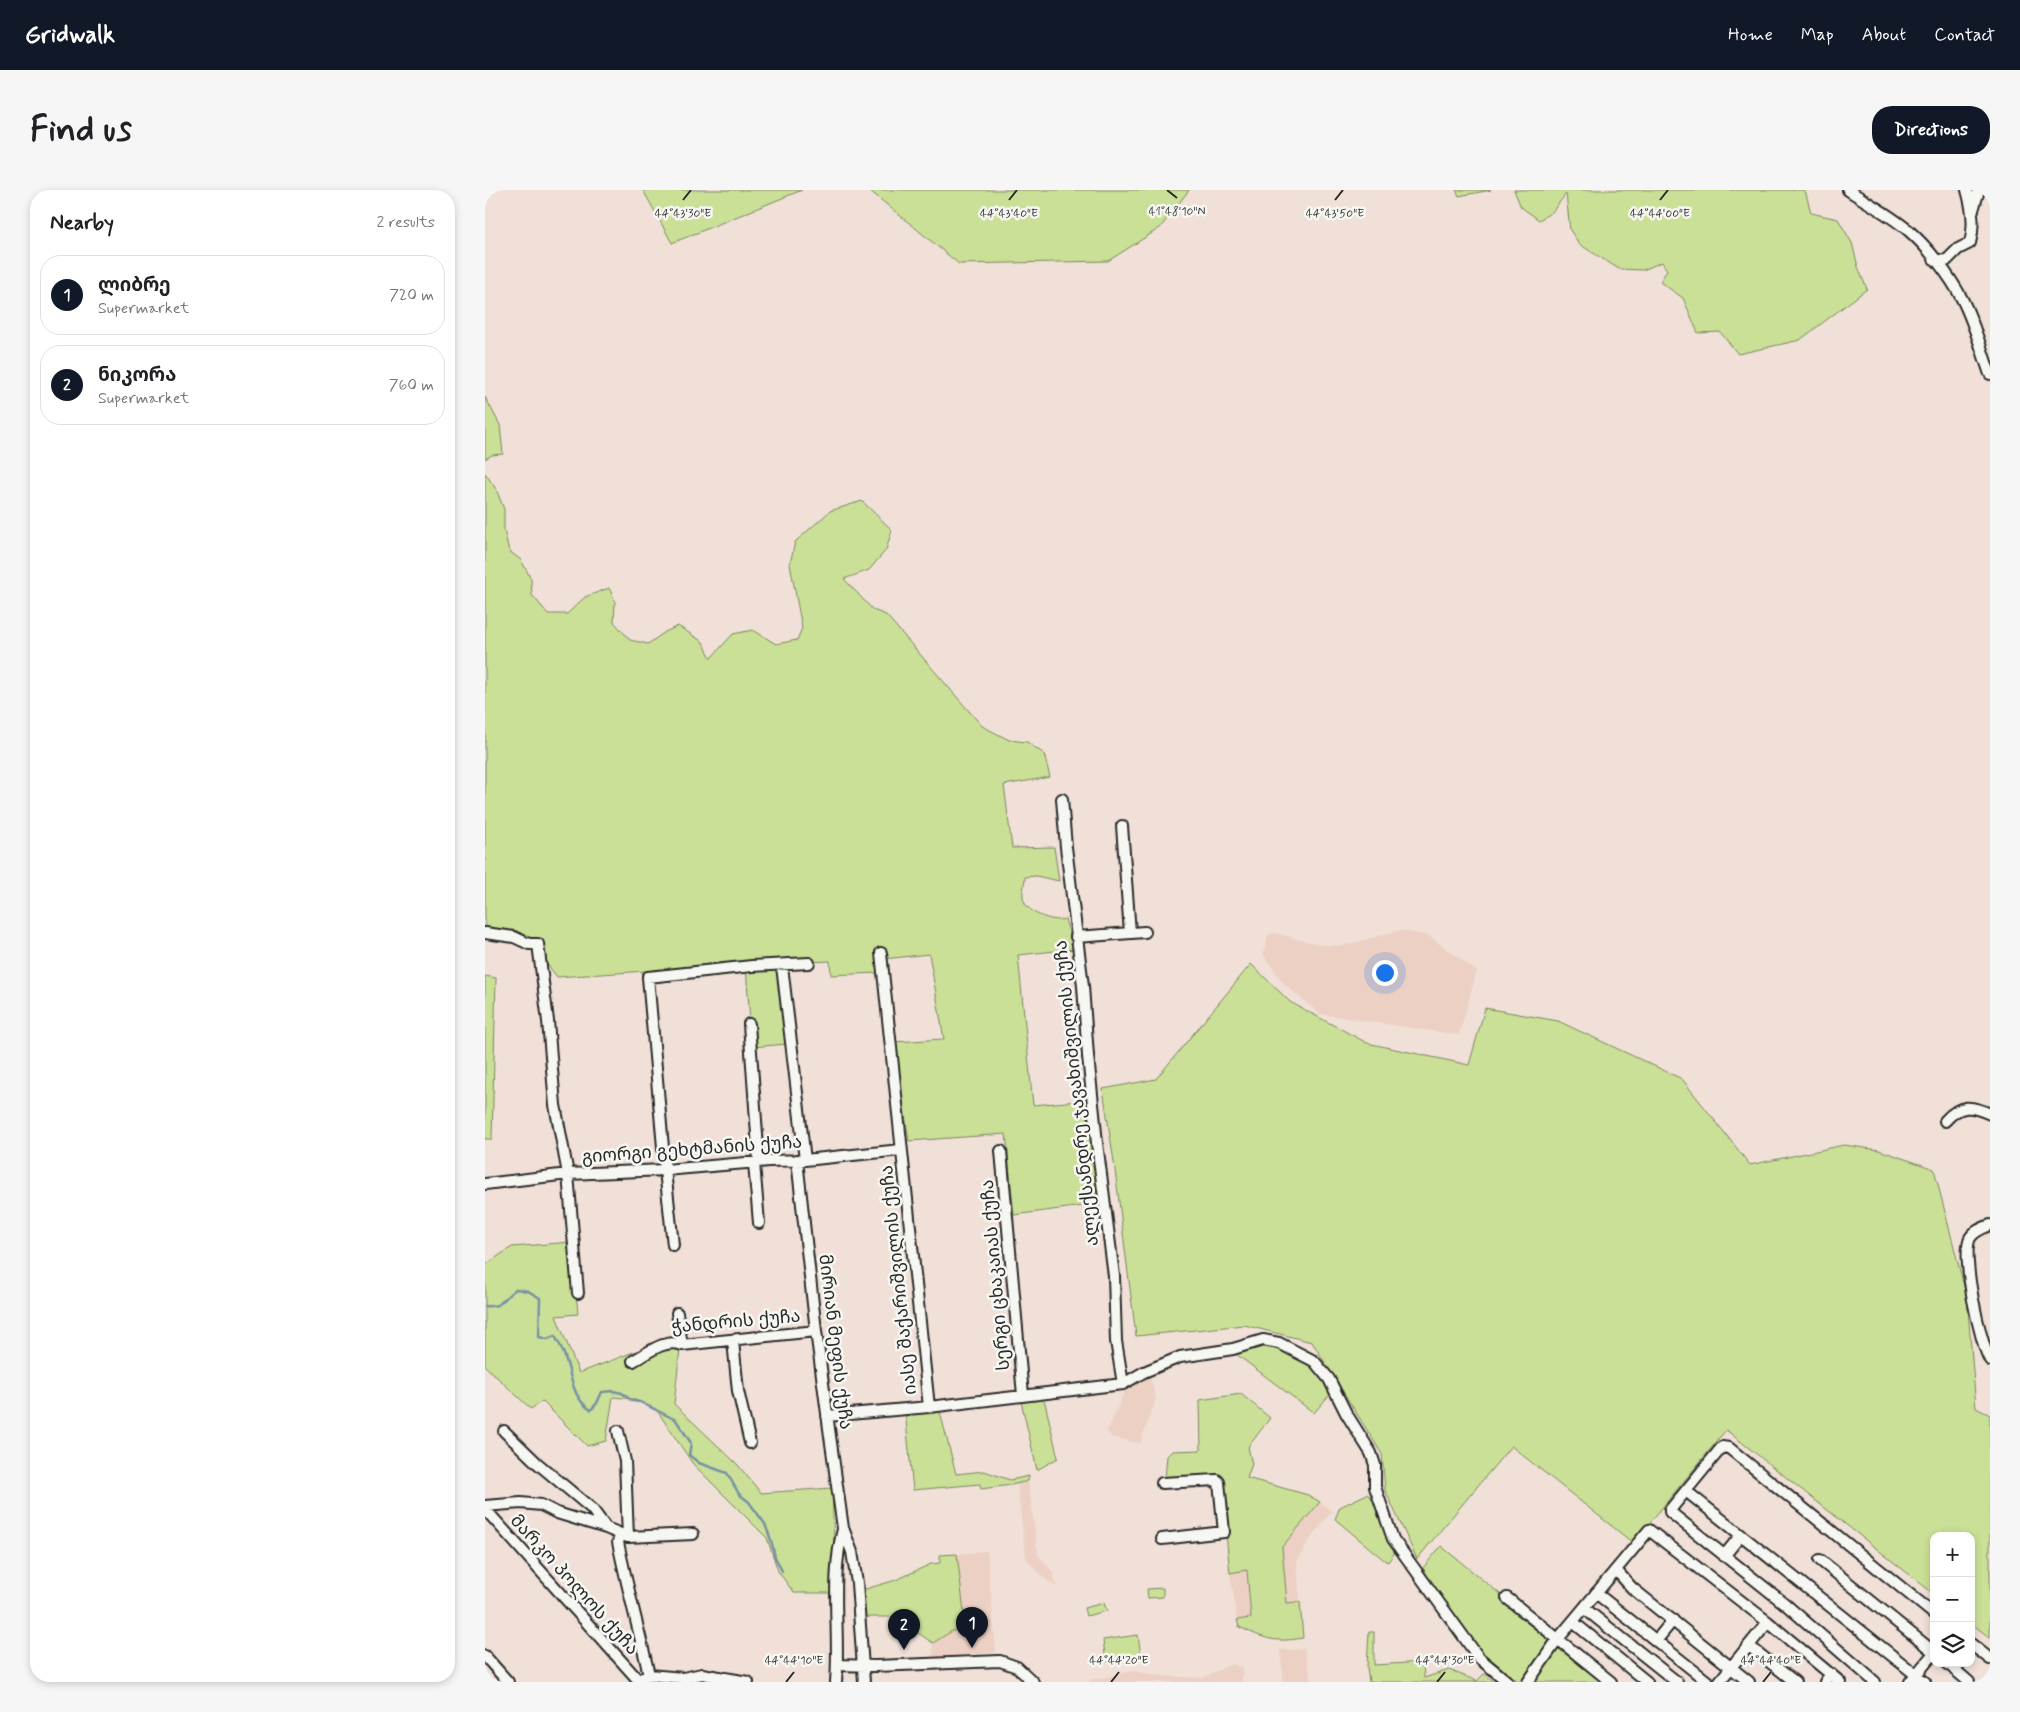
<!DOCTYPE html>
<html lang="en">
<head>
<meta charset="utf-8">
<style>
  :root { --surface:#fff; --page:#f6f6f6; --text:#202124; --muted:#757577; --line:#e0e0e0; --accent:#111827 }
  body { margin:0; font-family:Mynerve,"Noto Sans Georgian",sans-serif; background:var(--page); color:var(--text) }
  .controls { position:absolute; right:15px; bottom:15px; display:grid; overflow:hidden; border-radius:10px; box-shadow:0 2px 8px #0003 }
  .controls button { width:45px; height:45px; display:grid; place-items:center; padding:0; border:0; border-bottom:1px solid var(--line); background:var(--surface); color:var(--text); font:25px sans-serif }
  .you { position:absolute; left:899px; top:782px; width:18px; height:18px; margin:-12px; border:4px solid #fff; border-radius:50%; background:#1a73e8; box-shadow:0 0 0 8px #1a73e833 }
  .badge { display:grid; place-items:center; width:32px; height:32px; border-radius:50%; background:var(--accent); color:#fff; font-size:16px; font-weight:700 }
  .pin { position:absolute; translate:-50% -41px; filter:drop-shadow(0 1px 2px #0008) }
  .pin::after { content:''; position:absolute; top:26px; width:18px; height:15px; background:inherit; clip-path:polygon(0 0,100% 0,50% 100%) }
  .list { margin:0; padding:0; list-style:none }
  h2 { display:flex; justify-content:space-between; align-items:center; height:65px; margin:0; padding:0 20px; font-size:21px }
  h2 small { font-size:16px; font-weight:400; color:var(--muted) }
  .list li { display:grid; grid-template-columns:32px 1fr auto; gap:15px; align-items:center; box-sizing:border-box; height:80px; margin:0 10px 10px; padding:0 10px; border:1px solid var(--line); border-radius:20px }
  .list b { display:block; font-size:19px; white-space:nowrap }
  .list p { margin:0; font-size:16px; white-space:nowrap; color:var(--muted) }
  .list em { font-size:16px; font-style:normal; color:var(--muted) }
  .icon { flex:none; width:28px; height:28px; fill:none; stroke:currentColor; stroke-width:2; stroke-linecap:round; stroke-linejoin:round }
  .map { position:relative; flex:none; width:1505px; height:1492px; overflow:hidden; border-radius:20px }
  header { display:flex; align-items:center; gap:30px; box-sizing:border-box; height:70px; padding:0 25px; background:var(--accent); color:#fff }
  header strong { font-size:24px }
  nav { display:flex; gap:28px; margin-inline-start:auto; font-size:18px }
  .intro { display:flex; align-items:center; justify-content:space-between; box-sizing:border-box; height:120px; padding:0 30px }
  h1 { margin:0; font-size:35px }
  .button { padding:12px 22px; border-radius:20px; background:var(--accent); color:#fff; font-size:18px; font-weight:700 }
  main { display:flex; gap:30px; padding:0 30px }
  aside { flex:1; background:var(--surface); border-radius:20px; box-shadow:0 2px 8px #0003 }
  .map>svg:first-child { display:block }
  .built { fill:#ecd0c4 }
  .green { fill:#cae096; stroke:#7a8660 }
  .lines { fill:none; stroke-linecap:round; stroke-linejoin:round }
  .stream { stroke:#7991a5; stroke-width:2.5 }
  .minor-casing { stroke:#2b2b2b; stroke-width:14 }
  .minor { stroke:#f6f6f2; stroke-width:10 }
  .ticks { fill:none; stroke:#2b2b2b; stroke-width:2 }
  .labels { text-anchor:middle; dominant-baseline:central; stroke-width:5; stroke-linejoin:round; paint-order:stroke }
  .street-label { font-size:18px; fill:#2b2b2b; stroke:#f6f6f2 }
  .ticks-label { font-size:12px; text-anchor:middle; fill:#2b2b2b; stroke:#f6f6f2; stroke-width:5; stroke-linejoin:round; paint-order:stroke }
</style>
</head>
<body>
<header>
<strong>Gridwalk</strong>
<nav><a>Home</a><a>Map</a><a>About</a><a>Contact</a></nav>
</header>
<div class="intro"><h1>Find us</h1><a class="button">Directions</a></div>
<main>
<aside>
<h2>Nearby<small>2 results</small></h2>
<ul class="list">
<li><span class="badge">1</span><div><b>ლიბრე</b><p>Supermarket</p></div><em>720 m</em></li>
<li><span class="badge">2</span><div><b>ნიკორა</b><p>Supermarket</p></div><em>760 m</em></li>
</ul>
</aside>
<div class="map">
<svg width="1505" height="1492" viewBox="0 0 1505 1492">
  <rect width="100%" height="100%" fill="#f0e0d7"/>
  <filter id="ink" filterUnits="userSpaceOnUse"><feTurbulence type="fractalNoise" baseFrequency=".02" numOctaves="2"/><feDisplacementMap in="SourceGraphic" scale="10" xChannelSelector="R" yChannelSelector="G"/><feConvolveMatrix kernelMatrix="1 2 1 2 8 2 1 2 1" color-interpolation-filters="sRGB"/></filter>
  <g filter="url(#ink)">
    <path class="built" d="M915 740 944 746 992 781 974 845 835 824 800 795 778 765 783 745 790 743 836 755 858 756Z
      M664 1184 671 1209 655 1253 628 1248 622 1242 641 1198Z
      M543 1291 553 1365 568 1382 571 1397 558 1387 541 1368 532 1294Z
      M835 1312 847 1321 820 1356 812 1372 815 1412 802 1414 797 1357Z
      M502 1361 511 1462 448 1469V1453L467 1441 481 1439 472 1364Z
      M762 1379 766 1428 752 1430 745 1383Z
      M819 1459 827 1492H799L795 1460Z
      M747 1474 757 1478V1492H604L606 1490 649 1481 678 1486 717 1488Z"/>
    <path class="green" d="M158 0H317L187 53Z
      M384 0H704L675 38 623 71 474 74Z
      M971 0H1006L974 6Z
      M1029 0H1320L1326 23 1353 29 1367 53 1373 77 1382 99 1315 150 1253 164 1235 142 1213 143 1198 108 1175 92 1182 80 1177 72 1158 80 1134 79 1094 54 1085 40 1081 4 1067 22 1054 30 1036 17Z
      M0 207 15 235 18 264 7 265 0 269Z
      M0 283 11 299 19 319V340L24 361 36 370 46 389 47 405 63 424H82L100 407 124 398 130 411 129 432 145 450 163 454 180 442 193 436 218 452 226 468 248 444 268 440 291 454 312 450 317 438 305 374 310 352 345 321 377 311 407 340 401 360 384 380 359 389 388 420 401 425 497 536 524 550 542 552 559 564 565 587 519 595 527 658 569 657 574 691 551 686 540 687C540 693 537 701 538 707 539 722 567 733 580 729L589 759 533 765 548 915 604 910 613 1014 529 1025 521 944 424 951 409 852 459 849 444 764 399 769H390L393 783 346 785 345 771 299 773 302 854 267 857 261 777 169 782 161 781 72 787 43 749 0 741Z
      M766 774 805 812 882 853 984 875 1000 818 1073 831 1197 889 1265 975 1359 955 1394 960 1449 979 1482 1108 1491 1218 1505 1225V1448L1486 1433V1346H1449V1404L1241 1240 1148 1353 1026 1256 932 1369 900 1300 897 1264 827 1152 759 1135 651 1146 629 972 618 899 671 889Z
      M0 786 11 788 7 949H0Z
      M86 1052 93 1124 71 1126 94 1183 190 1146 195 1159 189 1214 252 1274 276 1303 347 1298 349 1354 346 1403H309L293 1381 282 1348 208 1274 171 1219 148 1209 128 1207 121 1251 102 1256 57 1211 46 1219 0 1176V1075L27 1057Z
      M772 1155 797 1158 831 1177 845 1204 829 1223 747 1161Z
      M756 1204 785 1228 763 1257 767 1274 762 1288 823 1305 835 1312 797 1357 802 1413 815 1412 818 1448C788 1453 781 1449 754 1437L752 1430 766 1428 762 1380 745 1383 735 1285 680 1288 682 1266 687 1261 716 1260 715 1210Z
      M557 1209 560 1213 573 1268 552 1280 536 1211Z
      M454 1218 471 1284 499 1281 525 1290 544 1286 543 1291 526 1295 496 1299 495 1294 428 1300 420 1221Z
      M882 1304 890 1310 908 1354 910 1362 903 1372 899 1370 850 1329 855 1317Z
      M956 1356 1123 1492H1034L993 1459 960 1415 938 1378Z
      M472 1364 481 1439 467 1441 448 1453 409 1427H378L374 1401 411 1390 446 1374 455 1373V1365Z
      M678 1398V1407L663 1408 662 1399Z
      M619 1413 622 1421 601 1426 599 1418Z
      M884 1442H889V1475L938 1472 939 1488 964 1480 992 1491 999 1484 1010 1492H884L882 1477Z
      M653 1445 656 1466 621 1472 618 1450Z"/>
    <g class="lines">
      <path class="stream" d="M0 1116C19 1118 18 1107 31 1099L43 1101 55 1108 54 1147 62 1149 70 1146C74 1153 78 1160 80 1167 87 1187 87 1208 106 1220L112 1213 117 1202 128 1201 137 1203 147 1211 155 1212 191 1230 206 1253 204 1265 214 1273 242 1283 254 1304 264 1312 280 1334 286 1350 290 1367 297 1381"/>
      <g class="minor-casing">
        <path id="minor" d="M1363 0C1383 13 1405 25 1423 40 1443 57 1465 86 1477 109 1489 132 1496 159 1505 184
          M1488 20 1494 0
          M1449 69 1461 71 1473 59 1485 53C1490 35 1487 18 1482 0
          M577 609 581 657 598 796 603 866 612 953 629 1086 631 1151 638 1194
          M637 636 645 743
          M0 743 29 747 44 754H53L63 831 70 915 83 984 93 1103
          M591 747 660 742
          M396 763 444 1217
          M297 776 320 970
          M264 834 274 972
          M1460 931C1475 914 1486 915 1505 924
          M516 961 538 1205
          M312 970 331 1141 345 1246 358 1338 367 1362 372 1393 379 1492
          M269 973 274 1033
          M0 994 83 984 180 980 284 971 320 970 416 960
          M1505 1035C1498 1038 1489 1041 1485 1048 1476 1065 1495 1153 1505 1170
          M188 1055 180 980 163 787 267 776 324 773
          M192 1123 197 1155
          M248 1151 253 1201 265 1253
          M148 1171C163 1163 180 1148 197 1155L331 1141
          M342 1226 444 1217 638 1194 659 1182 695 1167 748 1159 778 1150 794 1153 829 1171 844 1189 861 1223 886 1263 890 1275V1297L908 1349 994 1468 1023 1492
          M19 1241 52 1273 107 1319 121 1338
          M133 1241 140 1271 143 1347
          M1201 1301 1440 1492
          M0 1316 36 1313 56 1315 72 1323 121 1338 143 1347 208 1344
          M0 1319 155 1492
          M136 1344 133 1352C142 1397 154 1440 164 1485
          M677 1349 739 1342 734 1292 732 1290 677 1293
          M1239 1366 1256 1345
          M1335 1370 1449 1462
          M1131 1380 1147 1398 1264 1492
          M1111 1403 1223 1492
          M1022 1408 1126 1492
          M1099 1418 1192 1492
          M1088 1432 1162 1492
          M1171 1451 1188 1430
          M1486 1454 1505 1469
          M1264 1456 1310 1492
          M0 1466 23 1492
          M1462 1473 1484 1492
          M352 1475 391 1476 515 1471 532 1477 548 1492
          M159 1487 164 1485 198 1488 217 1484 263 1492
          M351 1492C355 1441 345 1389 358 1339
          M1043 1492 1073 1449 1164 1340 1283 1432
          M1234 1492 1283 1432 1355 1492
          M1340 1492 1346 1484
          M1390 1492 1299 1413 1185 1322V1320L1237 1257 1244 1258 1449 1424
          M1425 1492 1449 1463"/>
      </g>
      <use href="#minor" class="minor"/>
    </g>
  </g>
  <path class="ticks" d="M682 0 692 8M198 10 206 0M524 10 532 0M850 10 858 0M1175 10 1183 0M301 1492 309 1482M626 1492 634 1482M952 1492 960 1482M1278 1492 1286 1482"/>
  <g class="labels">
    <g class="street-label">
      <text transform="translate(592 903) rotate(-96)">ალექსანდრე ჯავახიშვილის ქუჩა</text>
      <text transform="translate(207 960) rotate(-4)">გიორგი გეხტმანის ქუჩა</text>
      <text transform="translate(511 1085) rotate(-95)">სერგი ცხაკაიას ქუჩა</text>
      <text transform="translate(414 1090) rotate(-96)">იასე შაქარიშვილის ქუჩა</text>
      <text transform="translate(251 1132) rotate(-5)">ჭანდრის ქუჩა</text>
      <text transform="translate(350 1152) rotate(83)">მირიან მეფის ქუჩა</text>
      <text transform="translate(89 1395) rotate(48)">მარკო პოლოს ქუჩა</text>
    </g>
  </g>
  <g class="ticks-label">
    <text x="692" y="25">41°48'10"N</text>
    <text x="198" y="27">44°43'30"E</text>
    <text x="524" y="27">44°43'40"E</text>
    <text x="850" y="27">44°43'50"E</text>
    <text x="1175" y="27">44°44'00"E</text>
    <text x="309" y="1474">44°44'10"E</text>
    <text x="634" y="1474">44°44'20"E</text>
    <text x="960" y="1474">44°44'30"E</text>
    <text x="1286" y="1474">44°44'40"E</text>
  </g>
</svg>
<div class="controls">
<button>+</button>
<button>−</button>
<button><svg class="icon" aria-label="layers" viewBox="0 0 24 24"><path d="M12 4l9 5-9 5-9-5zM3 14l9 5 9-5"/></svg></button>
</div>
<div class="you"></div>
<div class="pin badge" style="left:487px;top:1458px">1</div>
<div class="pin badge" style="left:419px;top:1460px">2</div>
</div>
</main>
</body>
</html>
